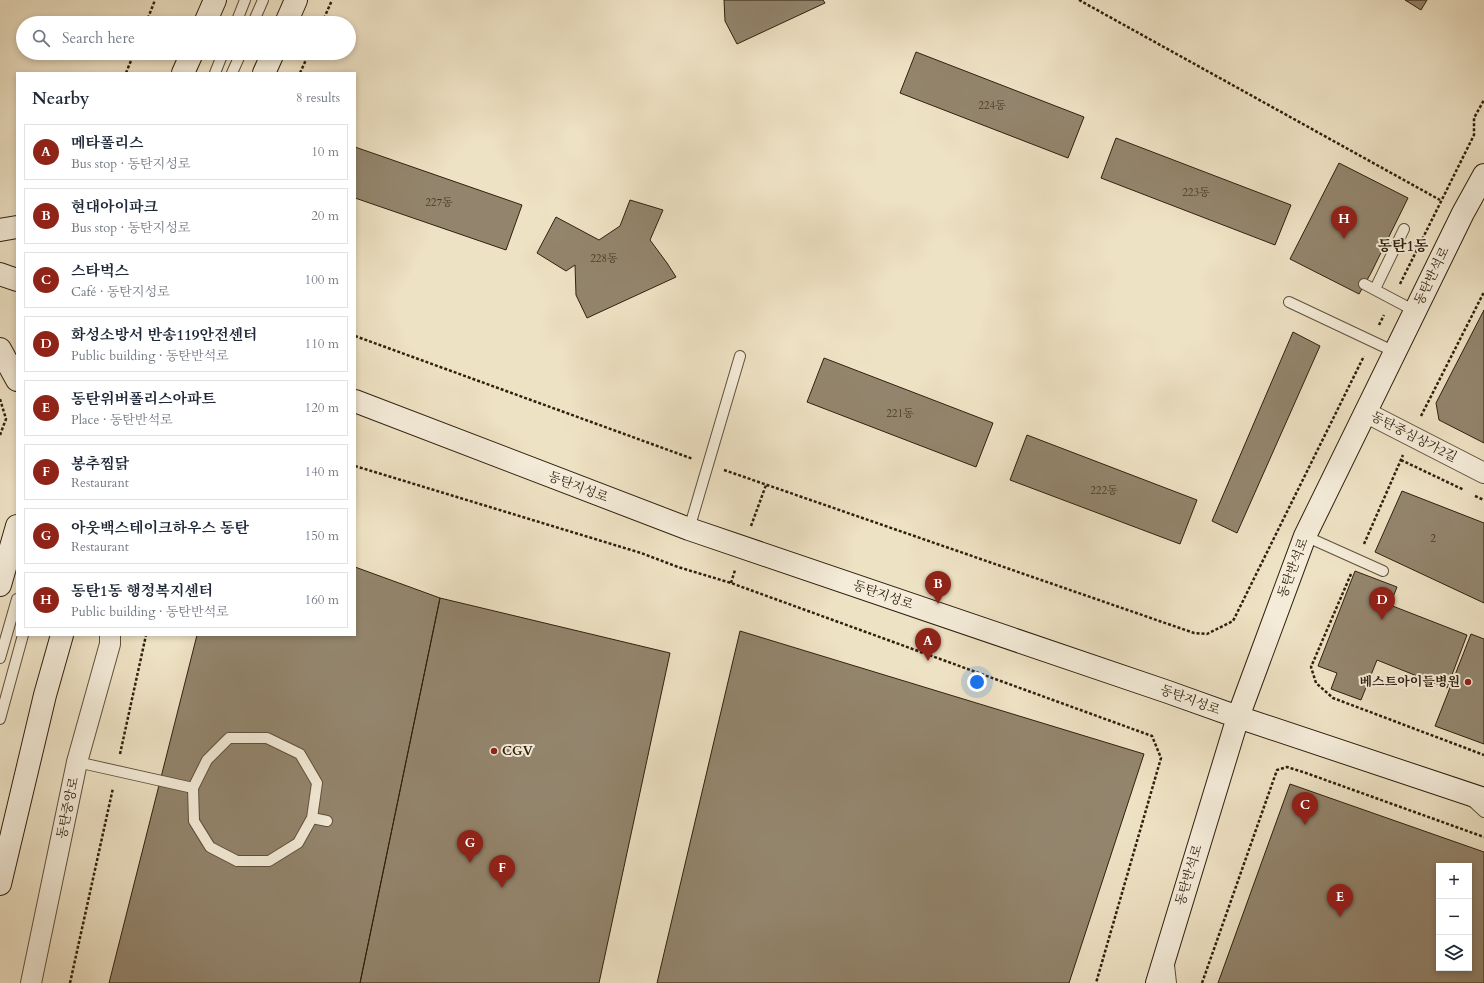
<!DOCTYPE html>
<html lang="en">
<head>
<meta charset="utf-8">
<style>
  :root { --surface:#fff; --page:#f2f2f3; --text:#1f2937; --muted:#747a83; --line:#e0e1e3; --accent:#8f2418 }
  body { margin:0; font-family:Cardo,"Noto Serif KR",serif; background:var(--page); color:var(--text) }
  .controls { position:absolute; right:12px; bottom:12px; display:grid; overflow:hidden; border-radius:0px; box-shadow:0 2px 6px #0003 }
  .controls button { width:36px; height:36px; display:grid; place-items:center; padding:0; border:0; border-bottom:1px solid var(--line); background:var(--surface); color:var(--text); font:20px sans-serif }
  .you { position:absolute; left:977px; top:682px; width:14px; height:14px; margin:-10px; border:3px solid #fff; border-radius:50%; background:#1a73e8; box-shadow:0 0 0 6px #1a73e833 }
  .badge { display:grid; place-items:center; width:26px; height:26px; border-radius:50%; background:var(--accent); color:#fff; font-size:13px; font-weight:700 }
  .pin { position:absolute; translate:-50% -33px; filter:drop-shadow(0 1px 2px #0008) }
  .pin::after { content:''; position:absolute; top:21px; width:14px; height:12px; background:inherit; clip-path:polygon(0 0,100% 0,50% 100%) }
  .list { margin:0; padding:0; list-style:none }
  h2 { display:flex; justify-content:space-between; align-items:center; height:52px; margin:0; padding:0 16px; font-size:17px }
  h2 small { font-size:13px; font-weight:400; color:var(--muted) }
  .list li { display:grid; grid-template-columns:26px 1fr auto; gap:12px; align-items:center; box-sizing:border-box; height:56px; margin:0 8px 8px; padding:0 8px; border:1px solid var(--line); border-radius:0px }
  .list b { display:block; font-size:15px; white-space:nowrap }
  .list p { margin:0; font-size:13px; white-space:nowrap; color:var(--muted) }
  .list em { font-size:13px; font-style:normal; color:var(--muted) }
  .icon { flex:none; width:22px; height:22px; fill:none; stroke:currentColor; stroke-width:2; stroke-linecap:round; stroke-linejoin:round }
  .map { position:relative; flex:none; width:1484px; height:983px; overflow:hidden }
  .search { position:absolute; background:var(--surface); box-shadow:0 2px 6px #0003; left:16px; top:16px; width:340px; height:44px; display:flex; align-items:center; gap:10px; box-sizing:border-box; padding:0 14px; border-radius:22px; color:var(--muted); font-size:15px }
  .panel { position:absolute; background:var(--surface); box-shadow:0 2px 6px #0003; left:16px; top:72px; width:340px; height:564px; border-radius:0px }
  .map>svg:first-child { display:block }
  .building { fill:#93856d; stroke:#30200e; fill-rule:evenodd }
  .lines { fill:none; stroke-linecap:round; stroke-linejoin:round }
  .lane-casing { stroke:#60503c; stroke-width:12 }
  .street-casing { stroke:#60503c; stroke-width:22 }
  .secondary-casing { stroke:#30200e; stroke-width:24 }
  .path { stroke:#30200e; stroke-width:2.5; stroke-dasharray:3 2; stroke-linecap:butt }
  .lane { stroke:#f4ecd9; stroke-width:10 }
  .street { stroke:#f4ecd9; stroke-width:20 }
  .secondary { stroke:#f4ecd9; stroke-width:22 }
  .poi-dot { fill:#8f2418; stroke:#f4ecd9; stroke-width:1.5 }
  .labels { text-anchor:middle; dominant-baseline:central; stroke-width:4; stroke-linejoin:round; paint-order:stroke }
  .number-label { font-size:11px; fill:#493926 }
  .street-label { font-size:13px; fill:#30200e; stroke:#f4ecd9 }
  .poi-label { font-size:13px; font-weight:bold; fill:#30200e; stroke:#f4ecd9; text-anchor:end }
  .quarter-label { font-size:15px; font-weight:bold; fill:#30200e; stroke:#f4ecd9 }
</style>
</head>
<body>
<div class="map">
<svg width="1484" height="983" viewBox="0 0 1484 983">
  <rect width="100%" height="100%" fill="#eee2c4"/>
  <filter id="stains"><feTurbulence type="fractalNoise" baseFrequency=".005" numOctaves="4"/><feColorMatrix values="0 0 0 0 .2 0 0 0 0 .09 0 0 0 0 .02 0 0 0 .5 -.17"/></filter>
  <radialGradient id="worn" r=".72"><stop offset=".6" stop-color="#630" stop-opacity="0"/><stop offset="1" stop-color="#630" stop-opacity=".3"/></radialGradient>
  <path class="building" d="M724 0H823L825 3 737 44 725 21Z
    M1405 0H1427L1421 10Z
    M916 52 1084 117 1068 158 900 93Z
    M1116 138 1291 205 1275 245 1101 178Z
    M355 147 522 205 506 250 355 198Z
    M1339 163 1408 198 1371 273 1359 294 1290 259Z
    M630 200 663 210 650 240 667 263 676 277 587 318 576 295 575 265 566 271 537 253 556 217 599 240 620 226Z
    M1484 310V443L1439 420 1436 403Z
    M1293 332 1320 346 1237 533 1212 521Z
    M824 358 993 423 976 467 807 402Z
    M1027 435 1197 500 1180 544 1010 480Z
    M1402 491 1484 523V603L1375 552Z
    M355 567 440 598 360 983H109L197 635H355Z
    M1355 571 1397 587 1390 605 1467 635 1447 688 1377 660 1361 700 1331 689 1337 673 1318 666Z
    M440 598 670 653 599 983H360Z
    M740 631 1144 754 1069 983H657Z
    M1471 634 1484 639V744L1435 726Z
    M1290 784 1484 852V983H1218ZM1439 866H1469V968H1439Z"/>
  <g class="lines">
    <g class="lane-casing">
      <path id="lane" d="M236 23 245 0
        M253 23 263 0
        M215 73 223 53
        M232 73 241 53
        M1364 284 1415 311
        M1375 289 1404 229
        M1289 302 1395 352
        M689 529 740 356
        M1305 536 1383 571
        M0 658 17 599
        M0 719 23 635
        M229 738H267L300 754 317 783 312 818 298 843 269 861H237L210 847 194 821 193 788 207 760Z
        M77 762 193 788
        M1472 801 1484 812
        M312 818 327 821
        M1169 965 1171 983"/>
    </g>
    <g class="street-casing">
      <path id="street" d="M1365 412 1484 473
        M31 983 77 762 110 644V635"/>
    </g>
    <g class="secondary-casing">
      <path id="secondary" d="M205 23 215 0
        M286 23 296 0
        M183 73 192 53
        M264 73 273 53
        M0 230 17 227
        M0 274 17 280
        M0 349 17 380
        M355 401 689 529 1168 692 1238 717 1484 799
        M0 585 17 526
        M0 884 45 695 62 635
        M1157 983 1238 717 1305 536 1463 213 1484 175"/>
    </g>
    <path class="path" d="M1079 0 1440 200
      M146 23 155 0
      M322 23 332 0
      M126 73 134 53
      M300 73 309 53
      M1400 284 1474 135V118L1484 100
      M1379 325 1384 315
      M355 336 693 459
      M0 399 6 419 0 435
      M1421 416 1484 292
      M1401 460 1464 490
      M355 466 641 553 678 567 731 583 1152 736 1161 758 1096 983
      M724 470 1194 633 1207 634 1233 621 1364 356
      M1475 496 1484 500
      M751 526 766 485
      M1364 544 1403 455
      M1351 574 1311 667 1316 683 1333 698 1484 755
      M731 583 735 570
      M120 754 146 635
      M70 983 113 788
      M1202 983 1277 770 1287 767 1306 773 1484 837"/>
    <use href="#lane" class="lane"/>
    <use href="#street" class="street"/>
    <use href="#secondary" class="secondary"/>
  </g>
  <g class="poi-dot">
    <circle cx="1468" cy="682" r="4"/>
    <circle cx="494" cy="751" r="4"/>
  </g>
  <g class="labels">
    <g class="number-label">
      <text x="992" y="105">224동</text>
      <text x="1196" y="192">223동</text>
      <text x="439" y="202">227동</text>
      <text x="604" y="258">228동</text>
      <text x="900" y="413">221동</text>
      <text x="1104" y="490">222동</text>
      <text x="1433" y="538">2</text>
    </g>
    <g class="street-label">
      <text transform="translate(1432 276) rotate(-64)">동탄반석로</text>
      <text transform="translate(1414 437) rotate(27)">동탄중심상가2길</text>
      <text transform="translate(578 487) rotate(21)">동탄지성로</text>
      <text transform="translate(1293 568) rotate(-69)">동탄반석로</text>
      <text transform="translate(883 595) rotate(19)">동탄지성로</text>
      <text transform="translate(1190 700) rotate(20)">동탄지성로</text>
      <text transform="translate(68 808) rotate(-78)">동탄중앙로</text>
      <text transform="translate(1189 875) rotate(-73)">동탄반석로</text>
    </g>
    <g class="poi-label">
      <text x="1460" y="682">베스트아이들병원</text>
      <text x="502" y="751" text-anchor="start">CGV</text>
    </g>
    <g class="quarter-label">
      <text x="1403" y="246">동탄1동</text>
    </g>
  </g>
  <rect width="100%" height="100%" filter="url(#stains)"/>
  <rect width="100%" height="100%" fill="url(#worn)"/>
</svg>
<div class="controls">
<button>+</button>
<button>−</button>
<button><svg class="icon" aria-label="layers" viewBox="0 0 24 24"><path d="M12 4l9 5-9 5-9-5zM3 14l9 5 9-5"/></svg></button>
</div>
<div class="you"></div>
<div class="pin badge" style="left:928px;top:661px">A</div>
<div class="pin badge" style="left:938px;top:604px">B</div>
<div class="pin badge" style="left:1305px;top:825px">C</div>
<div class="pin badge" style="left:1382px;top:620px">D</div>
<div class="pin badge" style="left:1340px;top:917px">E</div>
<div class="pin badge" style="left:502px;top:888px">F</div>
<div class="pin badge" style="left:470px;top:863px">G</div>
<div class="pin badge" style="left:1344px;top:239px">H</div>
<div class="search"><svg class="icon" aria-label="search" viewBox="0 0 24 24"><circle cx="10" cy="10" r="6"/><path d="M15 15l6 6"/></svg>Search here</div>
<section class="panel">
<h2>Nearby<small>8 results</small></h2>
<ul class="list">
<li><span class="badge">A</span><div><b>메타폴리스</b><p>Bus stop · 동탄지성로</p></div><em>10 m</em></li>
<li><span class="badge">B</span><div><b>현대아이파크</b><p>Bus stop · 동탄지성로</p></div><em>20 m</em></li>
<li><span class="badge">C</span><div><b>스타벅스</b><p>Café · 동탄지성로</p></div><em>100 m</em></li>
<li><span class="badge">D</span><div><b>화성소방서 반송119안전센터</b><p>Public building · 동탄반석로</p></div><em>110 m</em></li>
<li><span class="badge">E</span><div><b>동탄위버폴리스아파트</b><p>Place · 동탄반석로</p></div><em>120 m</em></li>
<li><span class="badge">F</span><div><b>봉추찜닭</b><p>Restaurant</p></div><em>140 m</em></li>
<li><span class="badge">G</span><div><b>아웃백스테이크하우스 동탄</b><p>Restaurant</p></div><em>150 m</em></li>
<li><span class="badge">H</span><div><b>동탄1동 행정복지센터</b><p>Public building · 동탄반석로</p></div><em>160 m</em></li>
</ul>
</section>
</div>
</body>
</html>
